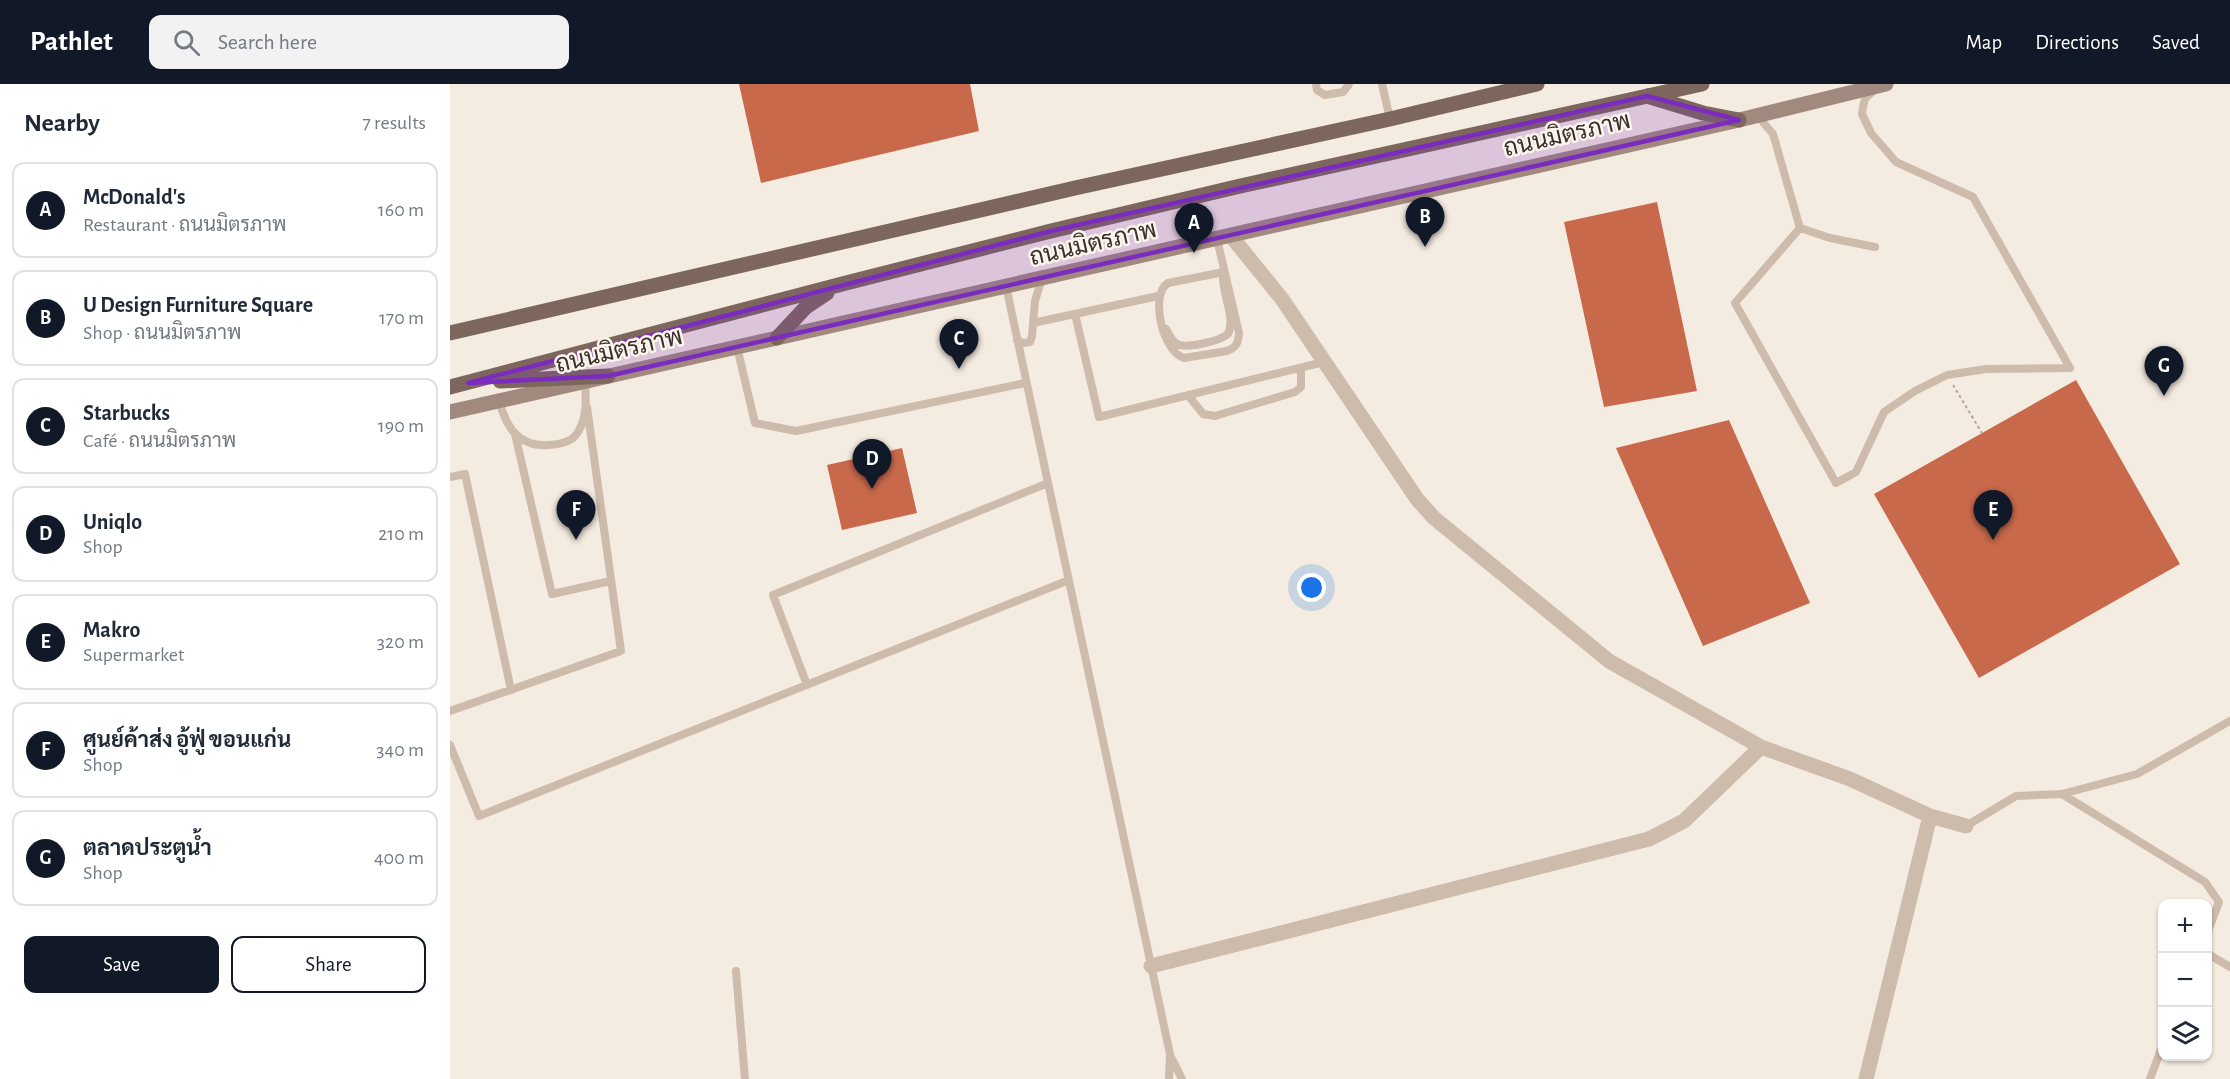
<!DOCTYPE html>
<html lang="en">
<head>
<meta charset="utf-8">
<style>
  :root { --surface:#fff; --page:#f2f2f3; --text:#1f2937; --muted:#747a83; --line:#e0e1e3; --accent:#111827 }
  body { margin:0; font-family:"Alegreya Sans",Sarabun,sans-serif; background:var(--page); color:var(--text) }
  .controls { position:absolute; right:18px; bottom:18px; display:grid; overflow:hidden; border-radius:12px; box-shadow:0 2px 4px #0004 }
  .controls button { width:54px; height:54px; display:grid; place-items:center; padding:0; border:0; border-bottom:2px solid var(--line); background:var(--surface); color:var(--text); font:30px sans-serif }
  .you { position:absolute; left:862px; top:504px; width:21px; height:21px; margin:-15px; border:4px solid #fff; border-radius:50%; background:#1a73e8; box-shadow:0 0 0 9px #1a73e833 }
  .badge { display:grid; place-items:center; width:39px; height:39px; border-radius:50%; background:var(--accent); color:#fff; font-size:20px; font-weight:700 }
  .pin { position:absolute; translate:-50% -50px; filter:drop-shadow(0 2px 3px #0008) }
  .pin::after { content:''; position:absolute; top:32px; width:21px; height:18px; background:inherit; clip-path:polygon(0 0,100% 0,50% 100%) }
  .list { margin:0; padding:0; list-style:none }
  h2 { display:flex; justify-content:space-between; align-items:center; height:78px; margin:0; padding:0 24px; font-size:26px }
  h2 small { font-size:20px; font-weight:400; color:var(--muted) }
  .list li { display:grid; grid-template-columns:39px 1fr auto; gap:18px; align-items:center; box-sizing:border-box; height:96px; margin:0 12px 12px; padding:0 12px; border:2px solid var(--line); border-radius:12px }
  .list b { display:block; font-size:22px; white-space:nowrap }
  .list p { margin:0; font-size:20px; white-space:nowrap; color:var(--muted) }
  .list em { font-size:20px; font-style:normal; color:var(--muted) }
  .actions { display:flex; gap:12px; padding:18px 24px }
  .actions a { flex:1; padding:14px 0; border:2px solid var(--accent); border-radius:12px; text-align:center; font-size:21px; color:var(--accent) }
  .actions .main { background:var(--accent); color:#fff }
  .icon { flex:none; width:33px; height:33px; fill:none; stroke:currentColor; stroke-width:2; stroke-linecap:round; stroke-linejoin:round }
  .map { position:relative; flex:none; width:1780px; height:995px; overflow:hidden }
  header { display:flex; align-items:center; gap:36px; box-sizing:border-box; height:84px; padding:0 30px; background:var(--accent); color:#fff }
  header strong { font-size:28px }
  nav { display:flex; gap:33px; margin-inline-start:auto; font-size:21px }
  .search { width:420px; height:54px; background:var(--page); display:flex; align-items:center; gap:15px; box-sizing:border-box; padding:0 21px; border-radius:12px; color:var(--muted); font-size:22px }
  main { display:flex }
  aside { flex:1; background:var(--surface) }
  .map>svg:first-child { display:block }
  .building { fill:#c8694b }
  .lines { fill:none; stroke-linecap:round; stroke-linejoin:round }
  .path { stroke:#b9a596; stroke-width:2; stroke-dasharray:3 3; stroke-linecap:butt }
  .lane { stroke:#cdbbac; stroke-width:8 }
  .street { stroke:#cdbbac; stroke-width:15 }
  .secondary { stroke:#a18a7d; stroke-width:15 }
  .primary { stroke:#7d675c; stroke-width:15 }
  .marked { fill:#7b2cbf; fill-opacity:0.2; stroke:#7b2cbf; stroke-width:4.5; stroke-linejoin:round }
  .labels { text-anchor:middle; dominant-baseline:central; stroke-width:5; stroke-linejoin:round; paint-order:stroke }
  .street-label { font-size:24px; fill:#3b302b; stroke:#fbf5ee }
</style>
</head>
<body>
<header>
<strong>Pathlet</strong>
<div class="search"><svg class="icon" aria-label="search" viewBox="0 0 24 24"><circle cx="10" cy="10" r="6"/><path d="M15 15l6 6"/></svg>Search here</div>
<nav><a>Map</a><a>Directions</a><a>Saved</a></nav>
</header>
<main>
<aside>
<h2>Nearby<small>7 results</small></h2>
<ul class="list">
<li><span class="badge">A</span><div><b>McDonald's</b><p>Restaurant · ถนนมิตรภาพ</p></div><em>160 m</em></li>
<li><span class="badge">B</span><div><b>U Design Furniture Square</b><p>Shop · ถนนมิตรภาพ</p></div><em>170 m</em></li>
<li><span class="badge">C</span><div><b>Starbucks</b><p>Café · ถนนมิตรภาพ</p></div><em>190 m</em></li>
<li><span class="badge">D</span><div><b>Uniqlo</b><p>Shop</p></div><em>210 m</em></li>
<li><span class="badge">E</span><div><b>Makro</b><p>Supermarket</p></div><em>320 m</em></li>
<li><span class="badge">F</span><div><b>ศูนย์ค้าส่ง อู้ฟู่ ขอนแก่น</b><p>Shop</p></div><em>340 m</em></li>
<li><span class="badge">G</span><div><b>ตลาดประตูน้ำ</b><p>Shop</p></div><em>400 m</em></li>
</ul>
<div class="actions"><a class="main">Save</a><a>Share</a></div>
</aside>
<div class="map">
<svg width="1780" height="995" viewBox="0 0 1780 995">
  <rect width="100%" height="100%" fill="#f4ebe1"/>
  <path class="building" d="M289 0H520L529 47 311 99Z
    M1207 118 1247 307 1154 323 1114 138Z
    M1626 296 1730 480 1529 594 1424 410Z
    M1279 336 1360 519 1253 562 1166 364Z
    M452 364 467 429 392 446 377 381Z"/>
  <g class="lines">
    <path class="path" d="M1503 301 1532 349"/>
    <path class="lane" d="M866 0 867 6 875 11 893 8 899 0
      M932 0 940 35
      M1307 31 1323 50 1350 144 1285 219 1386 399 1406 388 1434 328 1465 307 1497 291 1536 285 1620 284 1523 113 1446 78 1421 49 1412 30 1413 23 1415 15 1424 6
      M1350 144 1380 154 1425 163
      M767 155 789 249C788 259 787 263 777 267L734 274C713 268 699 211 718 199L774 188
      M556 202 720 970 719 995
      M625 230 649 333 874 278
      M583 239 708 212
      M716 245C719 250 722 257 727 260 736 265 770 257 778 250 786 234 772 210 773 192
      M567 256 573 259 580 258 582 252 585 217 592 194
      M287 263 305 339 346 347 575 299
      M738 311 753 330 765 332 845 308 851 303V284
      M49 317C57 344 68 363 99 361 107 361 120 358 125 352 138 337 136 315 135 297
      M65 350 102 510 161 497
      M0 393 15 390 61 606
      M357 601 323 511 598 399
      M0 627 171 567 137 323
      M0 661 29 732 619 496
      M1612 710 1755 798 1769 818 1758 847
      M1516 742 1566 712 1612 710 1687 690 1780 637
      M1758 870 1780 883
      M286 887 295 995
      M720 971 732 995
      M1700 995 1712 963"/>
    <path class="street" d="M781 152 832 215 967 415 984 434 1159 577 1311 663 1400 695 1480 732 1516 742
      M701 882 1199 755 1234 737 1311 663
      M1416 995 1480 732"/>
    <path class="secondary" d="M0 328 1289 36 1436 0"/>
    <path class="primary" d="M1197 12 1253 29 1289 36
      M0 249 625 104 940 35 1087 0
      M327 254 356 223 377 209
      M50 297 158 292
      M0 303 396 199 601 147 786 103 1252 0"/>
  </g>
  <path class="marked" d="M1197 12 1289 36 158 292 18 299 601 147Z"/>
  <g class="labels">
    <g class="street-label">
      <text transform="translate(1117 51) rotate(-13)">ถนนมิตรภาพ</text>
      <text transform="translate(643 160) rotate(-13)">ถนนมิตรภาพ</text>
      <text transform="translate(169 267) rotate(-13)">ถนนมิตรภาพ</text>
    </g>
  </g>
</svg>
<div class="controls">
<button>+</button>
<button>−</button>
<button><svg class="icon" aria-label="layers" viewBox="0 0 24 24"><path d="M12 4l9 5-9 5-9-5zM3 14l9 5 9-5"/></svg></button>
</div>
<div class="you"></div>
<div class="pin badge" style="left:744px;top:169px">A</div>
<div class="pin badge" style="left:975px;top:163px">B</div>
<div class="pin badge" style="left:509px;top:285px">C</div>
<div class="pin badge" style="left:422px;top:405px">D</div>
<div class="pin badge" style="left:1543px;top:456px">E</div>
<div class="pin badge" style="left:126px;top:456px">F</div>
<div class="pin badge" style="left:1714px;top:312px">G</div>
</div>
</main>
</body>
</html>
